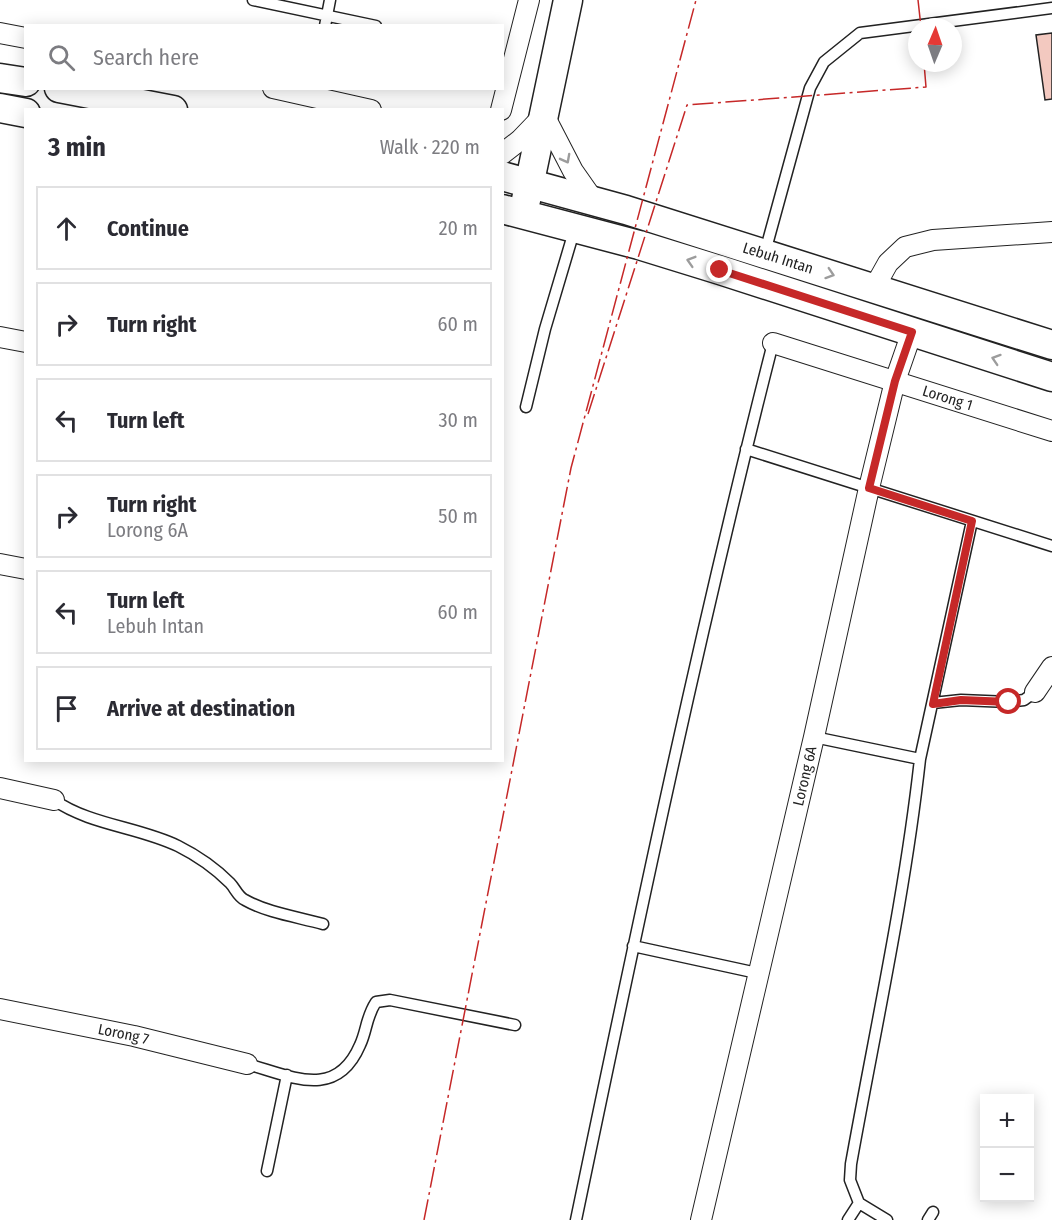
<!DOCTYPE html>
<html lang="en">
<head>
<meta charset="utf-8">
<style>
  :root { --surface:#fff; --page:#f2f2f3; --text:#2b2b33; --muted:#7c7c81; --line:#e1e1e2 }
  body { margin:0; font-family:"Fira Sans Condensed",sans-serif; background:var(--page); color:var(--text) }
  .controls { position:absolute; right:18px; bottom:18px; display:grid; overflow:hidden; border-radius:0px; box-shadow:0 3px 15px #0003 }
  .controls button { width:54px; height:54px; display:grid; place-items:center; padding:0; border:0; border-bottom:2px solid var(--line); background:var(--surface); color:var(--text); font:30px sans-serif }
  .compass { position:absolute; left:908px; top:18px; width:54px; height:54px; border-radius:50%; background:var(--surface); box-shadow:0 3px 15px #0003; rotate:2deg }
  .stop { position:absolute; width:18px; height:18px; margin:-14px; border:4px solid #c62828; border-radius:50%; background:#fff }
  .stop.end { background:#c62828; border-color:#fff; box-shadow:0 2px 6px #0008 }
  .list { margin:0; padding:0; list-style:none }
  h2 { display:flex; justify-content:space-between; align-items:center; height:78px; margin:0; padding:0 24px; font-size:26px }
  h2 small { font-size:20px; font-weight:400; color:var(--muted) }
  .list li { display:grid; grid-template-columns:39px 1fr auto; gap:18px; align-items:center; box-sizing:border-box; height:84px; margin:0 12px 12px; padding:0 12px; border:2px solid var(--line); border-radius:0px }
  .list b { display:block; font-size:22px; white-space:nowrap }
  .list p { margin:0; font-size:20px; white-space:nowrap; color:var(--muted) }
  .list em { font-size:20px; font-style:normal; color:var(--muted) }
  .icon { flex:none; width:33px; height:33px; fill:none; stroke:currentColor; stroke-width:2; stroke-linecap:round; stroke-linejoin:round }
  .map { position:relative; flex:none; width:1052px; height:1220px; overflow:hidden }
  .search { position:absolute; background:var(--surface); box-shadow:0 3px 15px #0003; left:24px; top:24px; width:480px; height:66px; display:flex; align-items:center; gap:15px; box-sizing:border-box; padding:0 21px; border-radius:0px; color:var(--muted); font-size:22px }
  .panel { position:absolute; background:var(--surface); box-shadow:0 3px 15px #0003; left:24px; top:108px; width:480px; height:654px; border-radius:0px }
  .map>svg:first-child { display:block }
  .building { fill:#f3c9c0; stroke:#222; stroke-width:1.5 }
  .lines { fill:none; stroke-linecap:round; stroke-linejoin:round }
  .lane-casing { stroke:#222; stroke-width:13 }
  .street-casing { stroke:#222; stroke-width:22 }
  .secondary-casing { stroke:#222; stroke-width:31 }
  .lane { stroke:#fff; stroke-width:10 }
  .street { stroke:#fff; stroke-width:20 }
  .secondary { stroke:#fff; stroke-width:28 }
  .power { stroke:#c62828; stroke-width:1.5; stroke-dasharray:21 4.5 3 4.5; stroke-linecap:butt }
  .oneway { stroke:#9c9c9c }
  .route { stroke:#c62828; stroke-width:8 }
  .labels { text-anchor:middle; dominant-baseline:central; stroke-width:4.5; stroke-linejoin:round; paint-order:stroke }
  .street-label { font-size:15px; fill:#222; stroke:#fff }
</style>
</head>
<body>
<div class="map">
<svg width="1052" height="1220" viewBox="0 0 1052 1220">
  <rect width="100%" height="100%" fill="#fff"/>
  <path class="building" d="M1052 33V99L1045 100 1036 35Z"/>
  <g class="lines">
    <g class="lane-casing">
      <path id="lane" d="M253 0 376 26
        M325 26 330 0
        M765 252 810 88 824 62 860 33 1052 8
        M526 407 545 329 575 228
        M746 449 1052 546
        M933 703 961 700 1009 702 1024 700 1035 692
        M814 737 920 759
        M54 800C90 825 139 827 178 846 198 856 214 867 230 883 235 888 238 897 245 900 268 913 298 917 323 924
        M633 946 757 973
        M247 1064C291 1076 336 1101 360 1045 367 1030 366 1017 376 1002L390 1000 515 1025
        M267 1171 287 1075
        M859 1203 850 1180 851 1164C875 1030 905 895 920 759L972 521
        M576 1220C637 927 699 633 773 343
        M848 1220 859 1203 887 1220
        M928 1220 933 1212"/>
    </g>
    <g class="street-casing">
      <g id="street">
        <path d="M0 33 26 38"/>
        <path d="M273 88 371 110"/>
        <path d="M501 110 529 0"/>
        <path d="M502 154 520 140 544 115 573 171 594 201"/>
        <path d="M874 288 888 263 905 247 933 240 1052 232"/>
        <path d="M0 337 26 342"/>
        <path id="s1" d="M773 343 1052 431"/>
        <path d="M0 564 26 569"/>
        <path d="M1035 692 1052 667"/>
        <path d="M0 788 54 800"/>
        <path id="s2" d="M0 1009 134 1036 247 1064"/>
        <path id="s3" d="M701 1220 814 737 869 488 895 381 912 332"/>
      </g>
    </g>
    <g class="secondary-casing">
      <g id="secondary">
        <path d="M0 78 26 82"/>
        <path d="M59 88 173 110"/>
        <path d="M0 108 26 113"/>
        <path id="s4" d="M502 176 626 210 1052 345"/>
        <path d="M526 200 568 0"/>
        <path d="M502 209 639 245 720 270 1052 377"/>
      </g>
    </g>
    <use href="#lane" class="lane"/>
    <use href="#street" class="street"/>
    <use href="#secondary" class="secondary"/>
    <path class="power" d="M918 0 921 27
      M588 414 687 105 926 87 924 63
      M424 1220 571 468 696 0"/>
  </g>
  <defs><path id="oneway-chevron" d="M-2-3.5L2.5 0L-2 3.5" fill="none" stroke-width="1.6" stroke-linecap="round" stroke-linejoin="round" transform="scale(1.5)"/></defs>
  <g class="oneway">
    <use href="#oneway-chevron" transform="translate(566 159) rotate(62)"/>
    <use href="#oneway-chevron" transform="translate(691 261) rotate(-163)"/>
    <use href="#oneway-chevron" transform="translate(830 274) rotate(18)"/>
    <use href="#oneway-chevron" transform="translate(996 359) rotate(-162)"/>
  </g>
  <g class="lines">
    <path class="route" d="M720 270 912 332 895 381 869 488 972 521 933 704 961 700 1009 702"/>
  </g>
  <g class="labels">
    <g class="street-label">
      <text stroke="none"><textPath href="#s4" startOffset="288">Lebuh Intan</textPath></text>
      <text stroke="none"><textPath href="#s1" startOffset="183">Lorong 1</textPath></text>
      <text stroke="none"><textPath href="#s3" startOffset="456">Lorong 6A</textPath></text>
      <text stroke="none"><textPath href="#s2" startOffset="126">Lorong 7</textPath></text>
    </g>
  </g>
</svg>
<div class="controls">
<button>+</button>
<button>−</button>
</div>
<svg class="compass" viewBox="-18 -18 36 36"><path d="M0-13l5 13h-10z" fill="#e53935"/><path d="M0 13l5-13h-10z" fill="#7c7c81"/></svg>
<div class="stop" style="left:1009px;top:702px"></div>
<div class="stop end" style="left:720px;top:270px"></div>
<div class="search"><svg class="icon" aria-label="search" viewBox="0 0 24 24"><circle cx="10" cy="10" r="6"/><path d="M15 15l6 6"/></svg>Search here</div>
<section class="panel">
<h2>3 min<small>Walk · 220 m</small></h2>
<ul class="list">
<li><svg class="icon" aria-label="ahead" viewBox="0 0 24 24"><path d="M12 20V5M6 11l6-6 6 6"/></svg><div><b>Continue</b></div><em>20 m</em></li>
<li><svg class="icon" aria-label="right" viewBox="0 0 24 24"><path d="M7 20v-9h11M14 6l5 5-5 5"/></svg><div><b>Turn right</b></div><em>60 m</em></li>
<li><svg class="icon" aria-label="left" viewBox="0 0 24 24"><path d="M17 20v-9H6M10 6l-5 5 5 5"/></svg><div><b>Turn left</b></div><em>30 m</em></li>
<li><svg class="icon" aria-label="right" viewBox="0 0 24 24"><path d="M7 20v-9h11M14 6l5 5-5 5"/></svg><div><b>Turn right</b><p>Lorong 6A</p></div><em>50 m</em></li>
<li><svg class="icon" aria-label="left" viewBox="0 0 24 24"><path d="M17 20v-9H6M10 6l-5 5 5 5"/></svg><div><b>Turn left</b><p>Lebuh Intan</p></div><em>60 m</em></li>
<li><svg class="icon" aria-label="arrive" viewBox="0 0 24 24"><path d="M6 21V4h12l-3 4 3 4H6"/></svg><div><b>Arrive at destination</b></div></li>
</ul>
</section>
</div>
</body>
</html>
